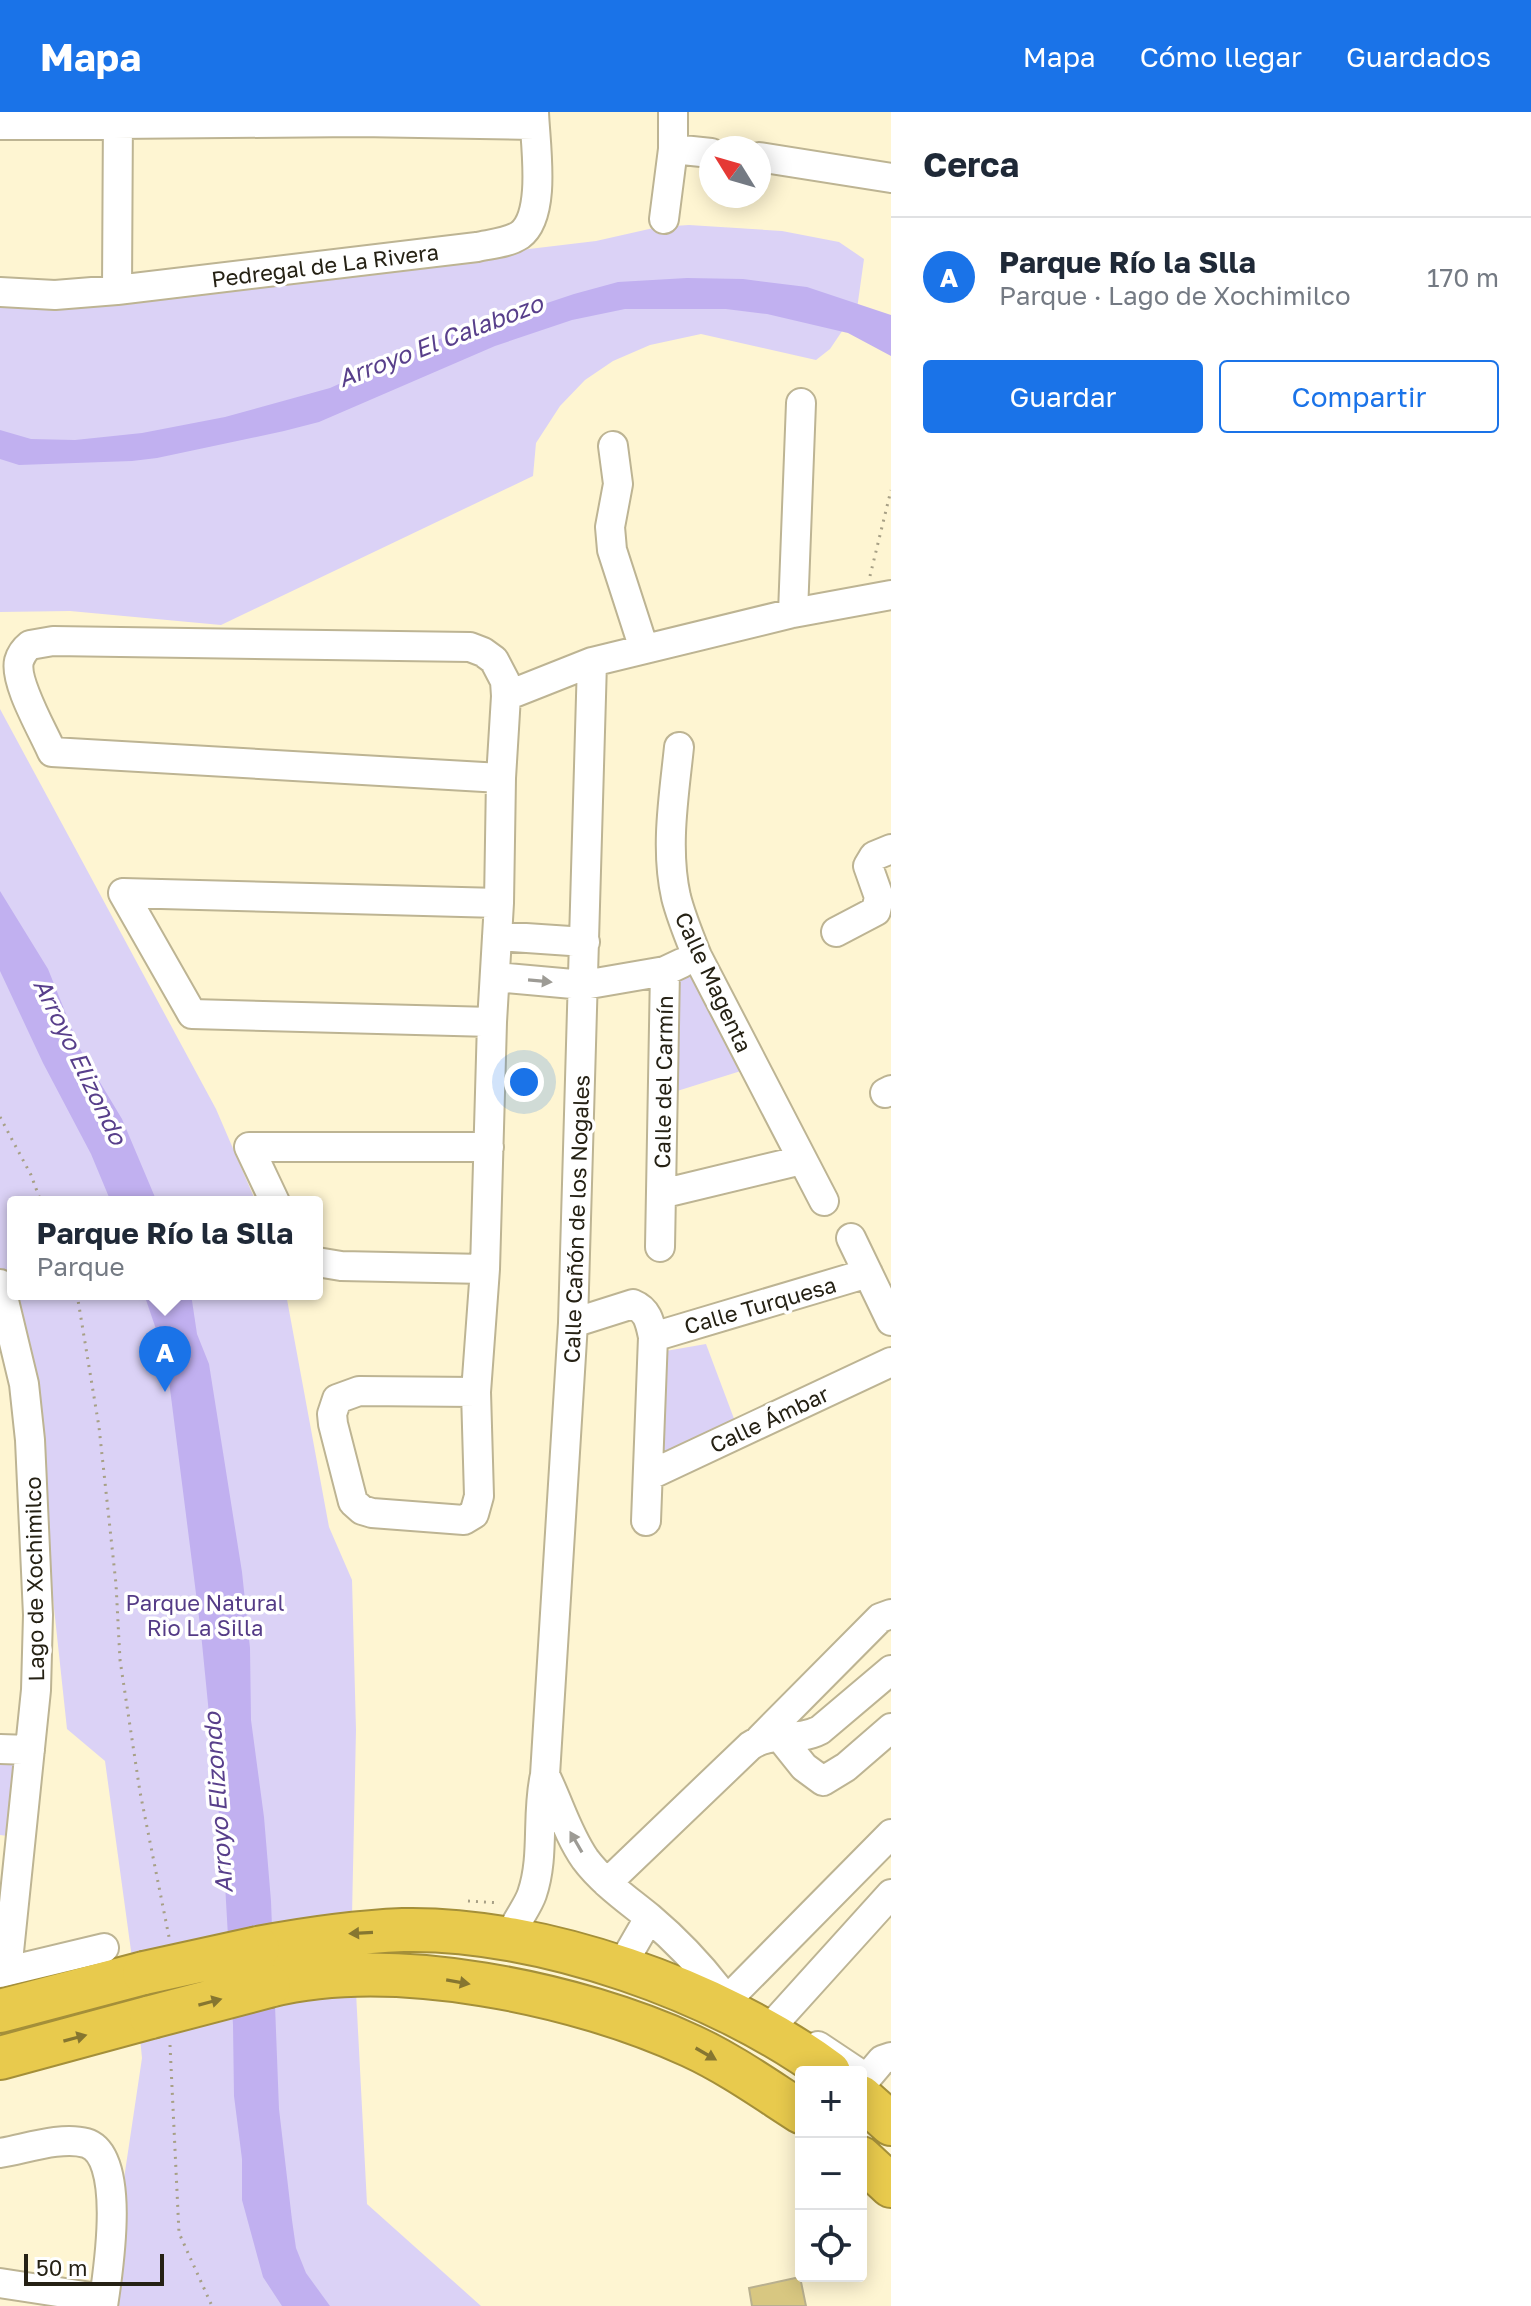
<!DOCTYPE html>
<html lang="es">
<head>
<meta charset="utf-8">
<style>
  :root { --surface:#fff; --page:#f6f6f7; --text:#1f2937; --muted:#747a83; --line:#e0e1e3; --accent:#1a73e8 }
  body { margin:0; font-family:"Golos Text",sans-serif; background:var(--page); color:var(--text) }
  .controls { position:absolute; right:24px; bottom:24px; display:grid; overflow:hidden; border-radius:8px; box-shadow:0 4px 20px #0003 }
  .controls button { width:72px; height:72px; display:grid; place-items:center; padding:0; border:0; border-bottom:2px solid var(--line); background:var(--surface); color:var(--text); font:40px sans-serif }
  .compass { position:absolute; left:699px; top:24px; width:72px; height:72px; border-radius:50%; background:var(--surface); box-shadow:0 4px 20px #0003; rotate:307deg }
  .scale { position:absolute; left:24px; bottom:20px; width:140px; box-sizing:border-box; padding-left:8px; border:4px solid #252114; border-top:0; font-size:22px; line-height:28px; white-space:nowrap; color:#252114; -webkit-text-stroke:6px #fff; paint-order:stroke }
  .you { position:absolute; left:524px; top:970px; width:28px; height:28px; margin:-20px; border:6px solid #fff; border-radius:50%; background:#1a73e8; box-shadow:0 0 0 12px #1a73e833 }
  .badge { display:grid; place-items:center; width:52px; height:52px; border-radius:50%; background:var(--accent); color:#fff; font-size:26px; font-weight:700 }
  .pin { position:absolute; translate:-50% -66px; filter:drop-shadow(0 2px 4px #0008) }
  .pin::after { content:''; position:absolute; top:42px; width:28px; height:24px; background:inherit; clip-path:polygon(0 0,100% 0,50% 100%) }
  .popup { position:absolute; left:7px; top:1084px; width:316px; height:104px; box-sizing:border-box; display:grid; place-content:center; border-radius:8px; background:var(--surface); filter:drop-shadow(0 2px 6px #0005); font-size:26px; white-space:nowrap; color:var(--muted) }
  .popup b { font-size:30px; color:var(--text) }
  .popup::after { content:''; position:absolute; left:50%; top:100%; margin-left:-16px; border:16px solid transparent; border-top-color:var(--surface) }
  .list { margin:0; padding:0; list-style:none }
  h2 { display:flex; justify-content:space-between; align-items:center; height:104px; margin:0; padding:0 32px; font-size:34px }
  h2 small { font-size:26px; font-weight:400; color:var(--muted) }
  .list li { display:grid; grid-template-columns:52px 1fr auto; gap:24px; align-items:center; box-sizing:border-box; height:120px; padding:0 32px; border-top:2px solid var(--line) }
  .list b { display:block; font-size:30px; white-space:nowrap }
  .list p { margin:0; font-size:26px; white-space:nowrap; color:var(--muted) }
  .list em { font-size:26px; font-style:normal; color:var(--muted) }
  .actions { display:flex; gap:16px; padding:24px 32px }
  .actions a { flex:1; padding:18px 0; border:2px solid var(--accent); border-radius:8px; text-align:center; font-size:28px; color:var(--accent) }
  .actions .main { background:var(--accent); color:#fff }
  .icon { flex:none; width:44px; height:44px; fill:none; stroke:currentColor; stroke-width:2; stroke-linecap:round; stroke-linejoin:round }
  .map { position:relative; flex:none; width:891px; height:2194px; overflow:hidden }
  header { display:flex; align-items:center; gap:48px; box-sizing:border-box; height:112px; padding:0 40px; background:var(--accent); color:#fff }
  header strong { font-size:38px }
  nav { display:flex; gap:44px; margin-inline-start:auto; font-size:28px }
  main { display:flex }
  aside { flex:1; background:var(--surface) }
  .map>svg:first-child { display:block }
  .green { fill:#dbd2f6 }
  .water { fill:#c1b0f0 }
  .building { fill:#d8c781; stroke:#b9b08f; stroke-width:2 }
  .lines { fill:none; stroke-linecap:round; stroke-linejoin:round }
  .minor-casing { stroke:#bdb493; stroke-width:32 }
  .highway-casing { stroke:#a48f39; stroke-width:46 }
  .path { stroke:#a7a086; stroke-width:3; stroke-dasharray:2 6; stroke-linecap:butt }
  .minor { stroke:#fff; stroke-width:28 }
  .highway { stroke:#e8ca4d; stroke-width:42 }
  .highway-bridge-casing { stroke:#a48f39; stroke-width:46; stroke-linecap:butt }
  .highway-bridge { stroke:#e8ca4d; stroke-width:42 }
  .oneway { fill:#9d9b95 }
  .oneway2 { fill:#867630 }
  .labels { text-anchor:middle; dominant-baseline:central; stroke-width:7; stroke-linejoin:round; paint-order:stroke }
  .street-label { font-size:22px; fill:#252114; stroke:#fff }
  .park-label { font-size:22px; fill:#543b86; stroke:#fff }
  .water-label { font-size:24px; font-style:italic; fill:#583f8b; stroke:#fff }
</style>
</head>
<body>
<header>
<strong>Mapa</strong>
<nav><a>Mapa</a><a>Cómo llegar</a><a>Guardados</a></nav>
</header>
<main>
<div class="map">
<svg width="891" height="2194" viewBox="0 0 891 2194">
  <rect width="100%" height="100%" fill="#fef5d2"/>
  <path class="green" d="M689 113 782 119 839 130 864 147 857 197 830 237 816 248 701 222 650 233 613 249 585 268 560 294 536 331 533 364 221 513 70 499 0 500V187L267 168 596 129 658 115Z
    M0 597 216 997 256 1090H13V1182H286L329 1415 352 1468 356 1618 352 1803 367 2092 481 2194H105L142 1946 132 1846 105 1649 67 1617 44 1403 0 1173Z
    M690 863 744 958 674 980 673 869Z
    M706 1232 736 1312 674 1341 655 1337 660 1240Z
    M20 1641 8 1724 0 1723V1642Z"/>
  <path class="water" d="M687 166 743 167 807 175 891 203V244L848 221 767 202 726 197H625L572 208 495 234 319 310 284 319 157 346 132 349 19 353 0 347V318L31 327 75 328 142 321 225 305 330 276 442 226 574 182 618 170Z
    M0 779 48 857 80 937 122 1007 157 1090H111L91 1042 43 951 0 859Z
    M144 1182H191L197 1222 209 1252 242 1460 250 1536 251 1608 264 1705 271 1789 279 1997 292 2108 296 2136 306 2161 330 2194H282L263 2165 242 2088V2047L234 1984 233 1913 224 1754 201 1521 169 1269 158 1223Z"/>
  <path class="building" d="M800 2165 806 2194H752L749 2176Z"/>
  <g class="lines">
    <g class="minor-casing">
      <path id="minor" d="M0 13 359 10 534 13
        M673 37 711 41
        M759 45 891 66
        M664 107 673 37V0
        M117 178 118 0
        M0 180 55 183 117 178 477 135C491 132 508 131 520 123 547 103 535 31 534 0
        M613 334 618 372 610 415 612 438 644 537
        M793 501 801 291
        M506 584 592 550 793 501 891 483
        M679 635C674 684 665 736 676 785 681 805 689 824 697 844L824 1089
        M123 781 192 902 492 910
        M123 781 499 791
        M836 820 876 799 879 785 868 754 874 744 891 737
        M497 824 585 830
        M495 865 584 873 665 859 682 851
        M885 981 891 978
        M661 1082 802 1048
        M275 1090 249 1035H489
        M851 1126 891 1209
        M660 1135 665 859
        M317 1150 341 1154 485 1157
        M0 1172 24 1272 30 1328 38 1503 36 1578 7 1859
        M573 1211 633 1192C648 1198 650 1211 653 1225L646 1409
        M653 1225 868 1161
        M476 1280 359 1279 337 1287 332 1302 333 1312 353 1390 362 1398 372 1401 464 1408 474 1402 479 1384 476 1280 485 1157 492 910 499 791 501 666 506 584 505 569 494 548 483 540 470 535 53 529 30 533C25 537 21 542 19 549 14 570 43 619 52 640L501 666
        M648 1364 891 1250
        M780 1625 804 1655 823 1669 846 1655 891 1616
        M760 1627 880 1506 891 1502
        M0 1637 30 1638
        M545 1663C559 1691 567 1721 585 1747 602 1770 628 1788 650 1806 676 1828 698 1851 719 1878
        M607 1771 750 1634C773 1618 795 1631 820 1618L891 1558
        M517 1810C522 1801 529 1791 532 1782 545 1744 536 1702 545 1663L573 1211 592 550
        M630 1839 649 1806
        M0 1861 104 1836
        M732 1883 891 1722
        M778 1907 891 1782
        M818 1934 857 1960
        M866 1967 882 1948 891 1945
        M0 2041C25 2037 61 2024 86 2031 127 2043 108 2160 103 2194
        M0 2171 104 2187"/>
    </g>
    <g class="highway-casing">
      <path id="highway" d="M258 1836C306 1827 354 1820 403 1818 540 1815 720 1879 829 1960
        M269 1874C393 1843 577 1881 691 1934 730 1952 765 1977 801 2000
        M0 1899 144 1861
        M0 1946 151 1905
        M861 1985 891 2012
        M861 2046 891 2074"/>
    </g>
    <path class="path" d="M870 464 891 378
      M0 1005 31 1063 41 1090
      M77 1182 99 1315 116 1472 120 1548 140 1680 169 1825
      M468 1789 500 1791
      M170 1933 179 2121 212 2194"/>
    <use href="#minor" class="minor"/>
    <use href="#highway" class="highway"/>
    <g class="highway-bridge-casing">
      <path id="highway-bridge" d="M144 1861 258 1836
        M151 1905 269 1874"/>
    </g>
    <use href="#highway-bridge" class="highway-bridge"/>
  </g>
  <defs><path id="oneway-solid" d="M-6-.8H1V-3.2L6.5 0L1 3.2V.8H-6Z" transform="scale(2)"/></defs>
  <g class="oneway">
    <use href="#oneway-solid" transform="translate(540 869) rotate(5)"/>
    <use href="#oneway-solid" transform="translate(576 1730) rotate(-120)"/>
  </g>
  <g class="oneway2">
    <use href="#oneway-solid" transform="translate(361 1821) rotate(177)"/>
    <use href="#oneway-solid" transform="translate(458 1870) rotate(10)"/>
    <use href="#oneway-solid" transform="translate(210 1890) rotate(-15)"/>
    <use href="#oneway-solid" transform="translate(75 1926) rotate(-15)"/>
    <use href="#oneway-solid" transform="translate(706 1942) rotate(30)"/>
  </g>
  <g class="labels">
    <g class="street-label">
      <text transform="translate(325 153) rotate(-7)">Pedregal de La Rivera</text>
      <text transform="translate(714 870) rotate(65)">Calle Magenta</text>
      <text transform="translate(663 970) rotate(-89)">Calle del Carmín</text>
      <text transform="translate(576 1107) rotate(-88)">Calle Cañón de los Nogales</text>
      <text transform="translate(760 1193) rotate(-16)">Calle Turquesa</text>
      <text transform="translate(769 1307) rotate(-25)">Calle Ámbar</text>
      <text transform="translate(34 1467) rotate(-91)">Lago de Xochimilco</text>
    </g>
    <g class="park-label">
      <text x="205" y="1490">Parque Natural<tspan x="205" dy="25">Rio La Silla</tspan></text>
    </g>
    <g class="water-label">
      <text transform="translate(440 228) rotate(-21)">Arroyo El Calabozo</text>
      <text transform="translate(81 949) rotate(64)">Arroyo Elizondo</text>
      <text transform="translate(217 1691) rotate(-94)">Arroyo Elizondo</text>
    </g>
  </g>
</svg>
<div class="controls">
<button>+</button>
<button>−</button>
<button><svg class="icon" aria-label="locate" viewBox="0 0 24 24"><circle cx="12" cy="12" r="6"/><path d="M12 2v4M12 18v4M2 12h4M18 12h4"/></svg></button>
</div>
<svg class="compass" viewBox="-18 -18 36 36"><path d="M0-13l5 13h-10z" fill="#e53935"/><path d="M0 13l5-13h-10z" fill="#747a83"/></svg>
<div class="scale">50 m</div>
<div class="you"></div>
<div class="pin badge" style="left:165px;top:1280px">A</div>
<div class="popup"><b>Parque Río la Slla</b>Parque</div>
</div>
<aside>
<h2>Cerca<small></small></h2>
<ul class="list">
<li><span class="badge">A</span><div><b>Parque Río la Slla</b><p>Parque · Lago de Xochimilco</p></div><em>170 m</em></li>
</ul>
<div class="actions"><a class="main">Guardar</a><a>Compartir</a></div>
</aside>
</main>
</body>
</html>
